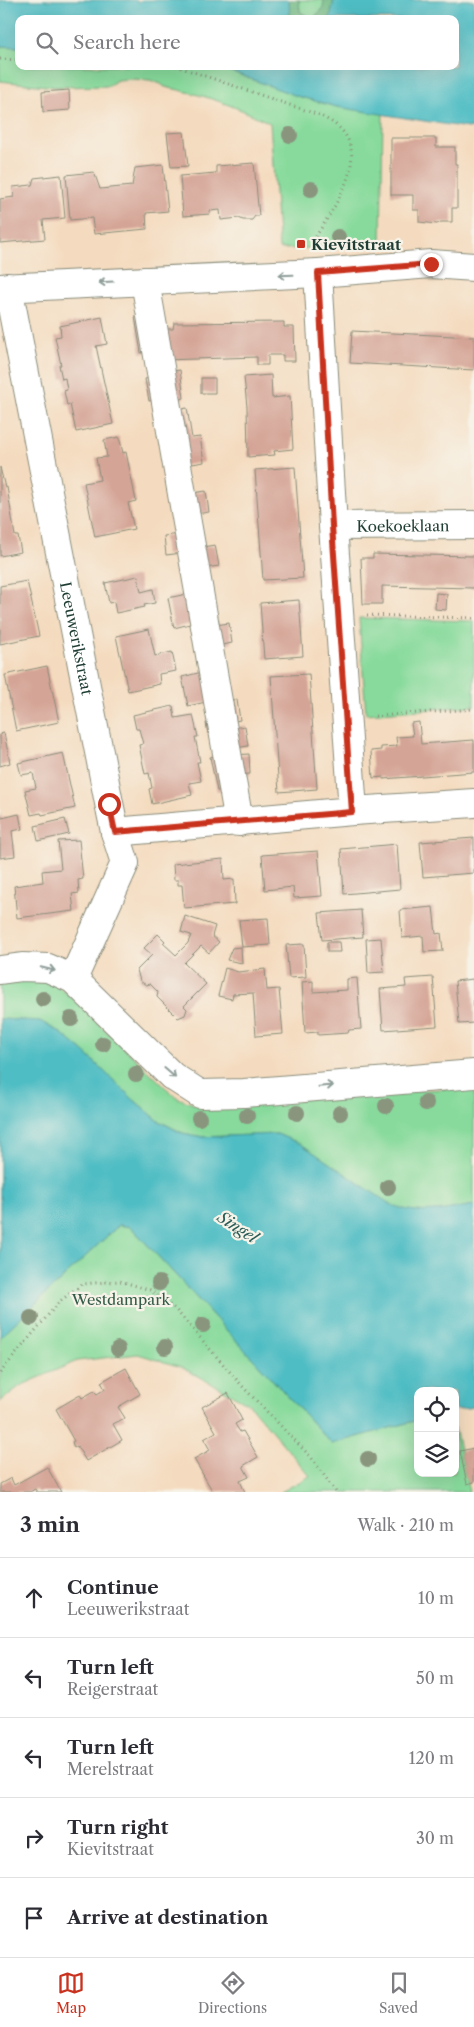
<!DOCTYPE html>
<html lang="en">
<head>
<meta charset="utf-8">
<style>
  :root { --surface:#fff; --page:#f7f7f7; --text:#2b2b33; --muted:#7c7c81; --line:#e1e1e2; --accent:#c8321e }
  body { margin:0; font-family:"Libre Caslon Text",serif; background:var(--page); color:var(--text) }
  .controls { position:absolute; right:15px; bottom:15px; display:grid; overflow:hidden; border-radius:10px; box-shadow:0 5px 20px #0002 }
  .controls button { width:45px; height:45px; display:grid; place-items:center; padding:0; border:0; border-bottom:1px solid var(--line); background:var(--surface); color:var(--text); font:25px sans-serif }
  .stop { position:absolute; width:15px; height:15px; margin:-11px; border:4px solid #c8321e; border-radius:50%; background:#fff }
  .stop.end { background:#c8321e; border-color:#fff; box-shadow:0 1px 5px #0008 }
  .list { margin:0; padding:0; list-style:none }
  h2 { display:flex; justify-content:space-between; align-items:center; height:65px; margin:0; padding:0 20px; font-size:21px }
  h2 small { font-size:16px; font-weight:400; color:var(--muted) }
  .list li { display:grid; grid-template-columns:32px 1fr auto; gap:15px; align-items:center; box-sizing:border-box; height:80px; padding:0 20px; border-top:1px solid var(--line) }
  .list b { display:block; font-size:19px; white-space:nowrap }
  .list p { margin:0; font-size:16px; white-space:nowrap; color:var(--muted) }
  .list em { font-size:16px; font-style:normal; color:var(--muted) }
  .icon { flex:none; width:28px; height:28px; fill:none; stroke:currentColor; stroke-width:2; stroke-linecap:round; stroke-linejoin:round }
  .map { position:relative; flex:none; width:474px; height:1492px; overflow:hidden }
  .search { position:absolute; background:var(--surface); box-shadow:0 5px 20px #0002; left:15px; right:15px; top:15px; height:55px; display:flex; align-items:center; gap:12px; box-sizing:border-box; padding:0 18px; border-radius:10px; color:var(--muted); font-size:19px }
  .sheet { height:465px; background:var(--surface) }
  nav { display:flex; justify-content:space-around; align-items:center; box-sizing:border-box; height:70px; border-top:1px solid var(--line); background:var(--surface); font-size:14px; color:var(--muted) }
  nav a { display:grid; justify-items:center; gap:2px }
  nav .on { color:var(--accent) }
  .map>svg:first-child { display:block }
  .green { fill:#87da9b; stroke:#538c68 }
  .forest { fill:#6dba83; stroke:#467c5c }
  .water { fill:#4fbdc4; stroke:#377d7c }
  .building { fill:#d4a496 }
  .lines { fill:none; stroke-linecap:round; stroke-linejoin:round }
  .minor-casing { stroke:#8a8c7a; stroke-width:30 }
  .path { stroke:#8a8c7a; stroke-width:3; stroke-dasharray:1 4; stroke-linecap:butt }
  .minor { stroke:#fff; stroke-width:28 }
  .tree { fill:#8a957e }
  .oneway { stroke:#8f9e9a }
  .route { stroke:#c8321e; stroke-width:6 }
  .poi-dot { fill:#c8321e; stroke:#f7f3e8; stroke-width:2 }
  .labels { text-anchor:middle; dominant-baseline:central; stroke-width:4.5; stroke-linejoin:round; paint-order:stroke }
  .poi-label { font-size:15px; font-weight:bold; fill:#1f3d34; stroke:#f7f3e8; text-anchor:start }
  .street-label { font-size:15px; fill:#1f3d34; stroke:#f7f3e8 }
  .park-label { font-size:15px; fill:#345c49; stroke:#f7f3e8 }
  .water-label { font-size:16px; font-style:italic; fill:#2b5d58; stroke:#f7f3e8 }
</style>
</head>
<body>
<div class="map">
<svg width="474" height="1492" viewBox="0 0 474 1492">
  <rect width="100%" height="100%" fill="#f7f3e8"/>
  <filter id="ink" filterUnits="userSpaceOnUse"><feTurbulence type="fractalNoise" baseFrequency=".02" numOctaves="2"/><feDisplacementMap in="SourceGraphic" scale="10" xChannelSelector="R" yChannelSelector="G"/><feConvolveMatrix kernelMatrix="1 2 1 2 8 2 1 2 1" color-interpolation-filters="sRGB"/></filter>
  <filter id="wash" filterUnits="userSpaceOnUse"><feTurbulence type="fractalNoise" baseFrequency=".0096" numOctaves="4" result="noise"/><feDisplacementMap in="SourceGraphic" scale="20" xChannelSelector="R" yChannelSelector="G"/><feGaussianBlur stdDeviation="1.12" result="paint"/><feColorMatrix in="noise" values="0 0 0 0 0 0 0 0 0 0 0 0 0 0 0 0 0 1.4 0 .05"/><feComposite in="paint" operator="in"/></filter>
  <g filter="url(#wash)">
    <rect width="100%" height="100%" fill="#f4dbbf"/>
    <path class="green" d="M299 0H324L323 8 313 19 300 12Z
      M0 46 19 47V66H216L297 96 337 107 383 113 381 246 279 249 270 123C233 105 205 95 165 87L161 84 150 80 131 79 117 80 108 86 55 87 0 81Z
      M359 618 474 621V706L366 714Z
      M40 979 55 984 69 995 166 1088 178 1098 196 1105 474 1087V1205C445 1210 418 1217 390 1205L301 1144 277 1134 203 1137 183 1133 159 1121 134 1100 83 1051 61 1033 40 1021 0 1019V981Z
      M119 1225 131 1227 332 1444 418 1420V1473H455V1427L469 1492H281L310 1476 249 1404 181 1367 138 1354 77 1361 20 1386 0 1402V1337Z"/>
    <path class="forest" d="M289 0H299L300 12 313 19 323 8 324 0H334L330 19H290Z"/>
    <path class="water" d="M0 0H135L139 2 142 0H289L290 19H19V47L0 46Z
      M334 0H474V129L337 107 297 96 216 66H455V19H330Z
      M0 1019 40 1021 61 1033 83 1051 134 1100 159 1121 182 1133 203 1137 277 1134 301 1144 390 1204C418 1217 445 1210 474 1205V1407L455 1410V1391H418V1420L332 1444 131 1227 119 1225 0 1337Z"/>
    <g id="blocks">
      <path class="building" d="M69 90 70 110 43 112 42 92Z
        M184 132 188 166 171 167 167 133Z
        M391 138H436V147H455V164H457V208H452V222H441L437 224 419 222V210H413V195H391Z
        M254 163 259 216H255L252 220H243L239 218 221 220 220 210 210 211V214L183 216 180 176 216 173V166Z
        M163 165 168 211 146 213 147 229 94 234 92 218 70 220 66 175 94 172 100 189 132 186 135 168Z
        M61 175 65 218 43 220 45 239 0 243V199L14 197 13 187 32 185 34 178Z
        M150 315 156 351 141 353 135 317Z
        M102 317 107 344 96 346 113 424 76 432 70 404 67 405 64 391 67 390 65 378 62 379 59 365H61L55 337 61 336 60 326Z
        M284 322V327H294L295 361H283V355H268V365H257V357L164 360 158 329H173L174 323Z
        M352 331 474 337V370L350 363Z
        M180 370 184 398 169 401 164 372Z
        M271 375 272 398 290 396 293 449 274 451 275 455 248 457 247 407 244 377Z
        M160 376 164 399 149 401 145 379Z
        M201 378H215V393H201Z
        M187 408 192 438 200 437 204 462 181 466 172 411Z
        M119 437 123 453 126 452 136 501 128 503 134 529 95 537 84 483 100 480 96 458 107 457 104 440Z
        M0 467 5 488 7 487 15 536H18L21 552 0 556Z
        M295 467 303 578 263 580 255 470Z
        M206 491 209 512 190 515 186 494Z
        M187 533 190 552 166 555 164 536Z
        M215 545 219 566 199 569 196 548Z
        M373 554 474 556V588L382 586V604H363L361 558H373Z
        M138 576 141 592 153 589 155 603 144 605 145 607 116 613 114 602 109 603 105 583Z
        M27 581 39 636 0 644V586Z
        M196 592 202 621 174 628 168 598Z
        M436 593 447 594 446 610 435 609Z
        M299 600 303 656 264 659 260 603Z
        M229 623 232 643 212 647 209 626Z
        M149 629 155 656 172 652 176 671 159 674 160 684 128 691 116 636Z
        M47 666 59 722 16 731 5 675Z
        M210 670 215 700 188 706 182 677Z
        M309 674 317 789 279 792 271 676Z
        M237 700 240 720 226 723 222 703Z
        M173 706 175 718 193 715 198 737H195L200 762H197L201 781 189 783 192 795 152 804 149 789 152 788 149 773 145 774 139 745 143 744 139 729H136L133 715Z
        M218 720 220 732 208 734 206 723Z
        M419 722 421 744 474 740V772L383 779V777L373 778 371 751 381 750V747L397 746 396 737 413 736 411 723Z
        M245 726 248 746 230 749 227 729Z
        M4 733 10 763 0 766V734Z
        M63 753 75 808 42 815 41 813 31 815 25 790 36 788 33 773 21 775 18 763Z
        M249 754 250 774 234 775 233 755Z
        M224 755 230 789 217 791 210 757Z
        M0 813 2 818 19 814 22 829 12 831 15 856 0 858Z
        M65 819 69 834 38 841 35 826Z
        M474 838V873L423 877 420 842Z
        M79 840 83 879 78 880 79 893 72 894 74 911 17 918 14 886 43 882 42 871 61 869 58 841Z
        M397 844 400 889 344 894 341 849Z
        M318 851 322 896 294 898 293 887 265 890 262 855Z
        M223 859 224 880 234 879 235 904 184 908 182 885H178V880H174L173 864Z
        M433 907 436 934 441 933 443 951 424 952 423 936 402 938 400 910Z
        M361 910 363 937 322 940 319 913Z
        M185 916 215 926 212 936 219 942 209 953 201 946 184 963 206 984 184 1006 187 1009 185 1015 178 1018 157 997 158 992 150 984 146 985 140 981 137 970 152 955 144 948 158 934 165 941 163 943 176 955 188 943 191 935 181 932Z
        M268 918 270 945 242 947 239 920Z
        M381 938 384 972 368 973 366 939Z
        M327 942H339L340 952H327Z
        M304 944 306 977 289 978 286 945Z
        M241 947 242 963 227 960 232 948Z
        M225 968 238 972 265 969 267 990 279 989 283 1034 256 1036 253 993 233 994 232 999 218 996Z
        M433 977 437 1026 383 1030 380 989 406 987 405 979Z
        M357 978 361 1029 349 1030 348 1033 318 1035V1032L305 1033 302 982 313 981V992L347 990V979Z
        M473 979 474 1023 459 1024 455 981Z
        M126 1368 140 1394 118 1407 125 1418 113 1424 122 1440 86 1461 77 1446 74 1448 72 1442 74 1441 56 1409 80 1395 82 1398 94 1391 97 1394 105 1389 101 1382Z
        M228 1393 242 1420 235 1424 240 1432 243 1431 258 1457 243 1466 249 1477 240 1481 245 1492 224 1491 213 1492 194 1459 210 1450 204 1439 216 1432 202 1407Z
        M474 1448V1482L467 1484 460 1451Z
        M47 1467 61 1492H37L35 1489 30 1492H0V1484L11 1478 14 1485Z"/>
    </g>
  </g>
  <g filter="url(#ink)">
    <use href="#blocks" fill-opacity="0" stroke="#8a8c7a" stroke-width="1"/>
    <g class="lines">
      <g class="minor-casing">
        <g id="minor">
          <path d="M318 273 333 526 353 811"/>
          <path d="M145 281 239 822"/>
          <path id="s1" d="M8 287 109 803 115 832 125 863 73 979"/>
          <path d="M0 288 318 273 431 264 474 267"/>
          <path id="s2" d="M333 526 474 525"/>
          <path d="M115 832 353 811 474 803"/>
          <path d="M0 970 22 967 48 968 73 979 172 1076 200 1094 244 1093 474 1074"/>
        </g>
      </g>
      <path class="path" d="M0 59 19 60
        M176 66 319 115C324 118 331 121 336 125 374 155 333 208 315 238L316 245
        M367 615 474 618
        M375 716 474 709
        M0 1373 59 1302 82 1284 120 1281 150 1290 175 1309 244 1388 311 1457 336 1492"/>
      <use href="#minor" class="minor"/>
    </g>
    <g class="tree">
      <circle cx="290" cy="135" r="8"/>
      <circle cx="311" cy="189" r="8"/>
      <circle cx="338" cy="237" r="8"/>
      <circle cx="43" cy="999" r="8"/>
      <circle cx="71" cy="1019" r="8"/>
      <circle cx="103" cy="1044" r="8"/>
      <circle cx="136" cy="1074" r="8"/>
      <circle cx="426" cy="1103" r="8"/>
      <circle cx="386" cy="1106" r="8"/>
      <circle cx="297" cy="1113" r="8"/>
      <circle cx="340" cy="1113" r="8"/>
      <circle cx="247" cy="1116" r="8"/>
      <circle cx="199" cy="1118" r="8"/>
      <circle cx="388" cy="1187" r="8"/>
      <circle cx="159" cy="1283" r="8"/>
      <circle cx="31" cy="1318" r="8"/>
      <circle cx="203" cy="1325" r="8"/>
      <circle cx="165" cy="1347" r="8"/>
      <circle cx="118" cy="1349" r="8"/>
      <circle cx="368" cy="1459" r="8"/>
    </g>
    <defs><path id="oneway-shaft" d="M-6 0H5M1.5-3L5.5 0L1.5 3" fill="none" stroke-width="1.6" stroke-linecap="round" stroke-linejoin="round" transform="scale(1.25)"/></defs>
    <g class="oneway">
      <use href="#oneway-shaft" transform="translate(286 275) rotate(178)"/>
      <use href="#oneway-shaft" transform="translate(106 282) rotate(177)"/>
      <use href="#oneway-shaft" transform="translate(48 969) rotate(13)"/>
      <use href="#oneway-shaft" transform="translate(170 1073) rotate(41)"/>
      <use href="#oneway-shaft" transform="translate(326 1086) rotate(-5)"/>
    </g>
  </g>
  <g class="lines" filter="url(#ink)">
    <path class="route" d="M109 804 115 832 352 812 332 526 318 273 431 264"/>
  </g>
  <rect class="poi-dot" x="296" y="239" width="10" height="10" rx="2.5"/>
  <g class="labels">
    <g class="poi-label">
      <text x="311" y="244">Kievitstraat</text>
    </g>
    <g class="street-label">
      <text stroke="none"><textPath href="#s2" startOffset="70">Koekoeklaan</textPath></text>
      <text stroke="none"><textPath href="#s1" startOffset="358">Leeuwerikstraat</textPath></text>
    </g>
    <g class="park-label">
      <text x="121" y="1299">Westdampark</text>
    </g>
    <g class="water-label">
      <text transform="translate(238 1227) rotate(33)">Singel</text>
    </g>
  </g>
</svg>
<div class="controls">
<button><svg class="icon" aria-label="locate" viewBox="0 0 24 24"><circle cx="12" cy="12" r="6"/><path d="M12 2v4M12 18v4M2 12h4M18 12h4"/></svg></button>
<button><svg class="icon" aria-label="layers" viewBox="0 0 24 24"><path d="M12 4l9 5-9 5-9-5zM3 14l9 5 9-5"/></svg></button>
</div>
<div class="stop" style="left:109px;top:804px"></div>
<div class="stop end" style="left:431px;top:264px"></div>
<div class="search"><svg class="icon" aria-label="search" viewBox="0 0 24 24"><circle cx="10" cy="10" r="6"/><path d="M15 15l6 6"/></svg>Search here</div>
</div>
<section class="sheet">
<h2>3 min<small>Walk · 210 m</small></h2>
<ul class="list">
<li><svg class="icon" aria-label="ahead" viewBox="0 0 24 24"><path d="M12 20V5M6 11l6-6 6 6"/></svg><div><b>Continue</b><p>Leeuwerikstraat</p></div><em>10 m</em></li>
<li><svg class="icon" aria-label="left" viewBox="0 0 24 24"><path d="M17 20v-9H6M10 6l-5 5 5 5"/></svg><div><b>Turn left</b><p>Reigerstraat</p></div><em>50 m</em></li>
<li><svg class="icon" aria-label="left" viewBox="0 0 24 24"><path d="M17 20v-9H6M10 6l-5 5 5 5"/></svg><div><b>Turn left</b><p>Merelstraat</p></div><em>120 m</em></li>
<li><svg class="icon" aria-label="right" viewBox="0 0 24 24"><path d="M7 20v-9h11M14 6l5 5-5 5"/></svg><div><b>Turn right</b><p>Kievitstraat</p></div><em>30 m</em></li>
<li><svg class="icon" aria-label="arrive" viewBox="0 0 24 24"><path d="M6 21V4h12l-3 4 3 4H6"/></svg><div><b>Arrive at destination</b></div></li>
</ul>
</section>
<nav>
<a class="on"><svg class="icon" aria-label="map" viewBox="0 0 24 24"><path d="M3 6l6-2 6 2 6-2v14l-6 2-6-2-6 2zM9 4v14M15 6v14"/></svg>Map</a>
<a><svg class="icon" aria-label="directions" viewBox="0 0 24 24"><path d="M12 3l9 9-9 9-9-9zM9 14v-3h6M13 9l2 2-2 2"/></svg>Directions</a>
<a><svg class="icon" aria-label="saved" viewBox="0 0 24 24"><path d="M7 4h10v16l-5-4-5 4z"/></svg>Saved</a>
</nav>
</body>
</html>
